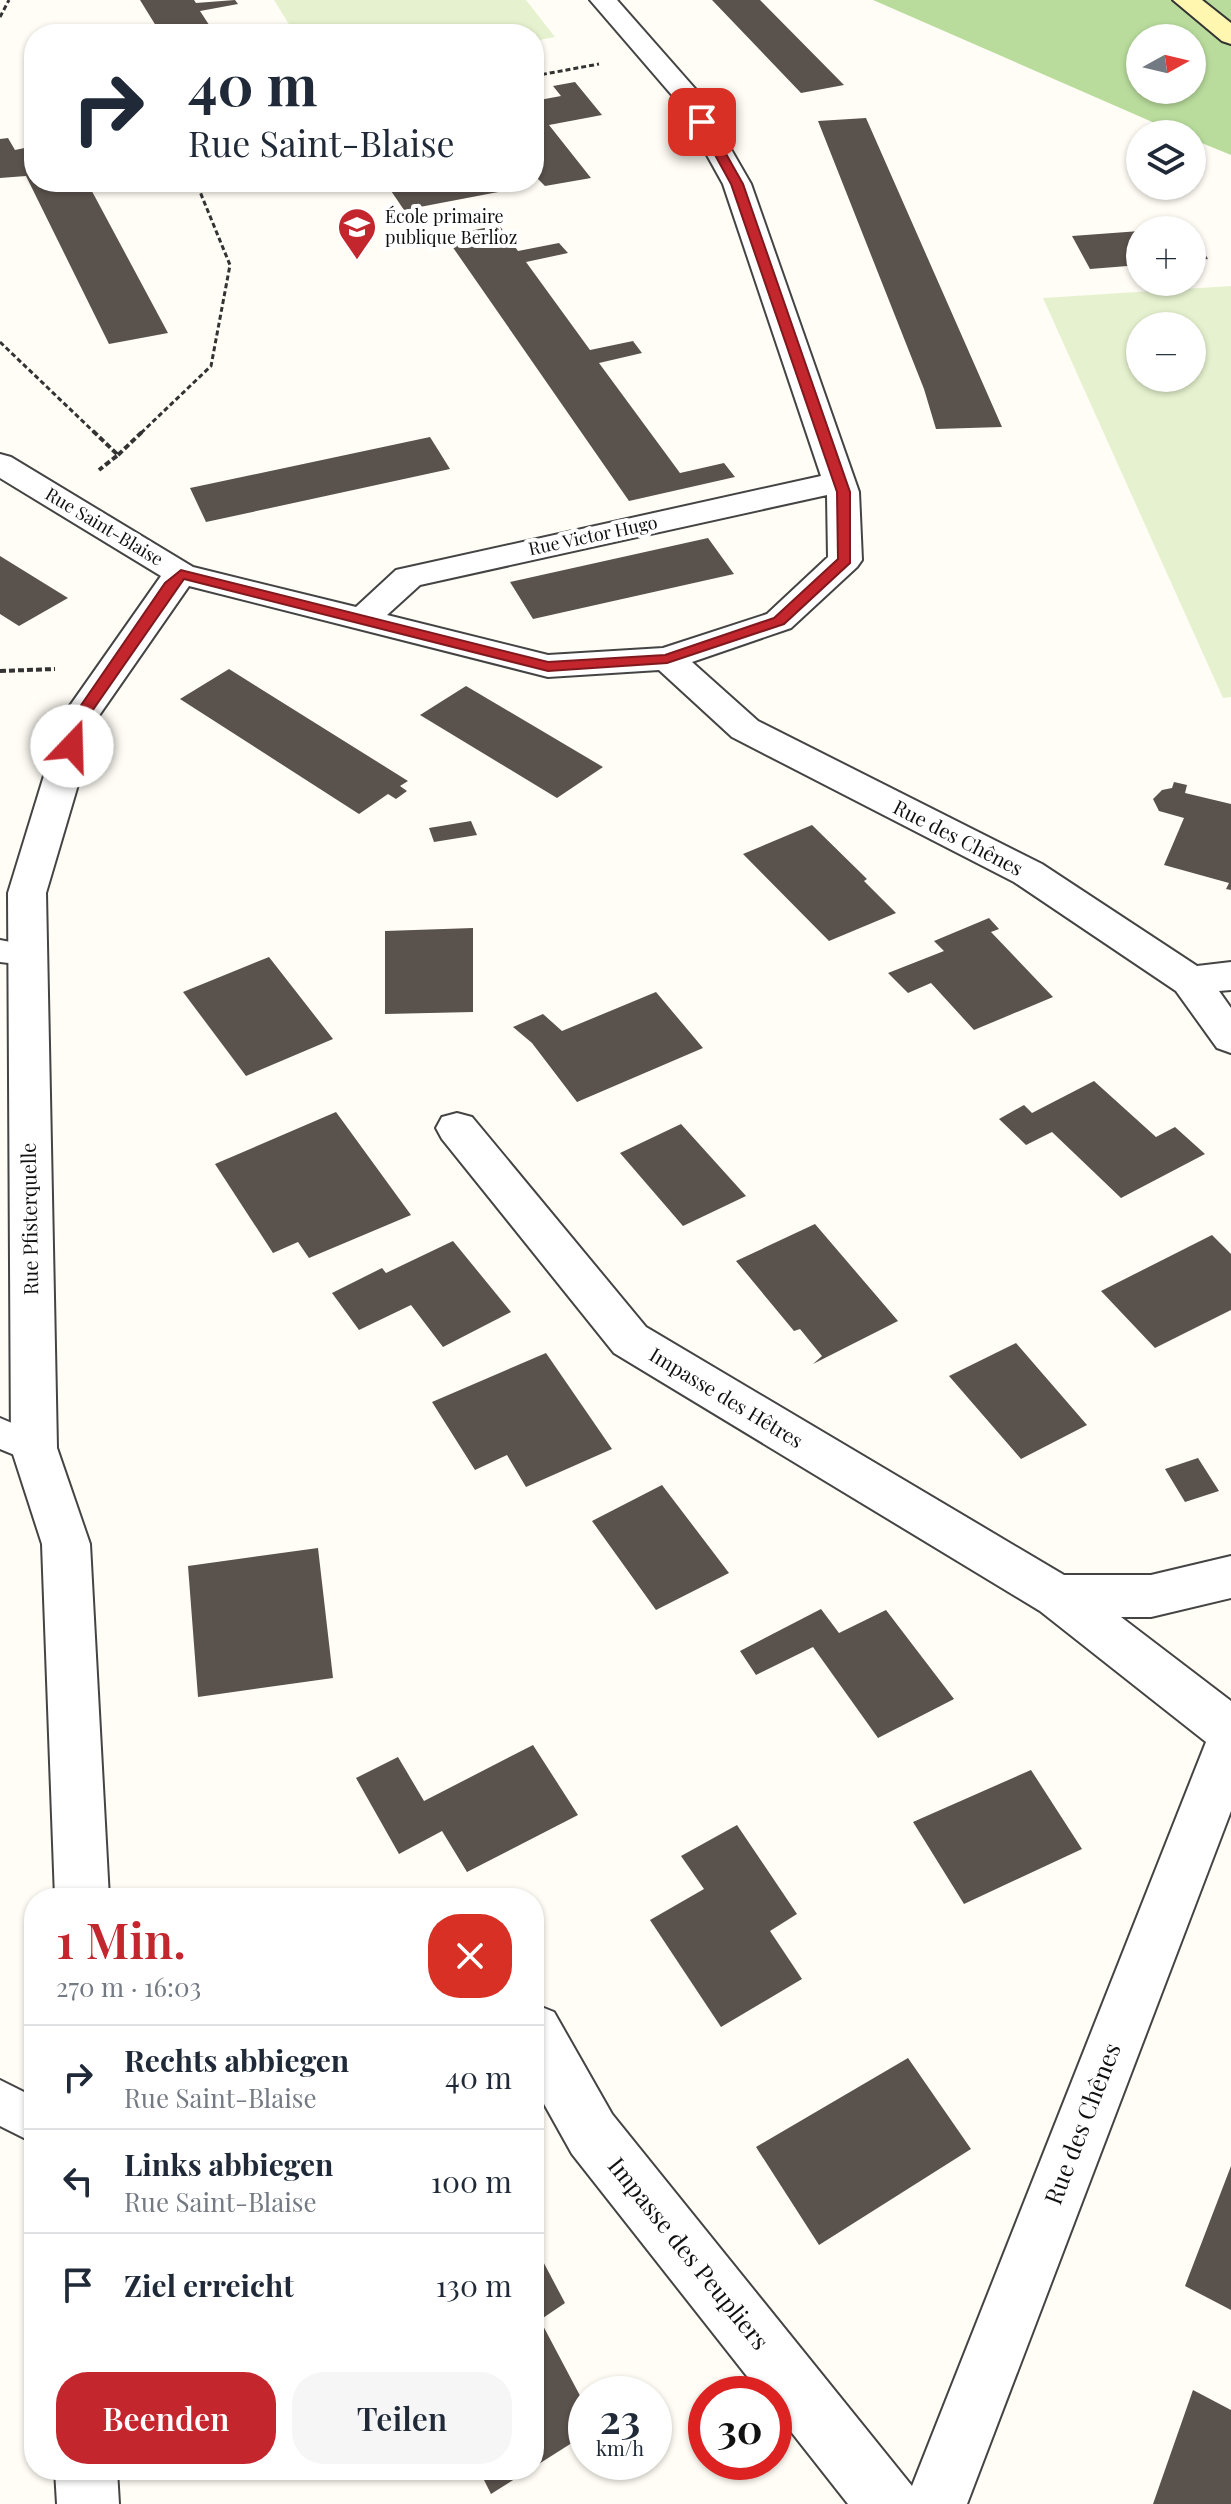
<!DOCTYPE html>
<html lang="de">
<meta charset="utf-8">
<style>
:root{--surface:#fff;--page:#f6f6f7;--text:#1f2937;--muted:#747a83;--line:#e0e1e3;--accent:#c4262e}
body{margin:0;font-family:"Playfair Display",serif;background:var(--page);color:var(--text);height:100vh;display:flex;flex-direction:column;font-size:30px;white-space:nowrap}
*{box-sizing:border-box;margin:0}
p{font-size:26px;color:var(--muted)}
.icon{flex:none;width:44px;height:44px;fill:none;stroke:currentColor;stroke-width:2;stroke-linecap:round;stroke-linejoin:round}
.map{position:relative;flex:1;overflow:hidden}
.panel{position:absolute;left:24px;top:1888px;width:520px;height:592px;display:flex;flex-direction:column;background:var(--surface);border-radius:32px;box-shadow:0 2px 6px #0004}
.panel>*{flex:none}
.hud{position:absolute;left:24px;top:24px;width:520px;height:168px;border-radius:32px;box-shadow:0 2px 6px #0004;background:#fff;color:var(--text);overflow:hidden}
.needle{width:52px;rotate:82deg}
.fabs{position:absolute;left:1126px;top:24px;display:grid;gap:16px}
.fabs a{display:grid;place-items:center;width:80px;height:80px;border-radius:50%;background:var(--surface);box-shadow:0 2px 6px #0004;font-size:40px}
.speed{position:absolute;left:568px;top:2376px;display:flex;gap:16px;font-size:40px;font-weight:700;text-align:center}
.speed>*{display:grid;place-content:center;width:104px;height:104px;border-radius:50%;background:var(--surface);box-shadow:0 2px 6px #0004;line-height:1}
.speed small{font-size:20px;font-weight:400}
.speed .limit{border:12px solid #d22;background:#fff;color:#111}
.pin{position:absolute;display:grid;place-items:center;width:68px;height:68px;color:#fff;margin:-34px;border-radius:16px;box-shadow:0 4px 12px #0006}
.me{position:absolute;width:88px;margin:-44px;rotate:21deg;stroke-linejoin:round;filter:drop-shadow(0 0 6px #0008)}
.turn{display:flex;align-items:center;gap:28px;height:168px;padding:0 32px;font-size:36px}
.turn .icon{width:104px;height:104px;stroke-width:2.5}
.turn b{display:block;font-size:56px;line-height:68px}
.round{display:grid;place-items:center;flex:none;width:84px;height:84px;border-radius:32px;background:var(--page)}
.overview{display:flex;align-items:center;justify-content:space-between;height:136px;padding:0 32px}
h1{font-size:48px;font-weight:600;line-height:60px;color:var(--accent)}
.primary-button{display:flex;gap:16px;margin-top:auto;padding:16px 32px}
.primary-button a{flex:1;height:92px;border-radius:32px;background:var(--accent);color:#fff;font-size:32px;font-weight:600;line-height:92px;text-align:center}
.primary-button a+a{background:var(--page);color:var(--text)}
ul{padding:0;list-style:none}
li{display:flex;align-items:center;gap:24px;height:104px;padding:0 32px;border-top:2px solid var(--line)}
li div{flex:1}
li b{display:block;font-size:30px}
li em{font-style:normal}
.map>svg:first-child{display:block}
.forest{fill:#b9dc9c;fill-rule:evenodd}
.pitch{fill:#e6f2cf;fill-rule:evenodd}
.building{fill:#5a524d}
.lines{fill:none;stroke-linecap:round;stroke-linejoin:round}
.lane-casing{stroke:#444;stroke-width:4}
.street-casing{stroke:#444;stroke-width:4}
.secondary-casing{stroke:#333;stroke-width:4}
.path-far1{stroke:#333;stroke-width:3;stroke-dasharray:5 3;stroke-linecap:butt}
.path{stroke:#333;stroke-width:4;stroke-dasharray:6 3;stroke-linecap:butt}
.lane{fill:#fff;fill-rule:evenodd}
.street{fill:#fff;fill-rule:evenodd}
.secondary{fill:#fff6b0;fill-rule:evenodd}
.route{fill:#c4262e;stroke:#7f191e;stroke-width:2}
.labels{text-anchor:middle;stroke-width:8;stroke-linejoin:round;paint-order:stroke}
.far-poi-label{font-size:18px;fill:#111;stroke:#fff;text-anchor:start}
.far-street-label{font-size:18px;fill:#111;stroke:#fff}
.street-label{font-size:20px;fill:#111;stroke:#fff}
.near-street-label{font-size:24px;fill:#111;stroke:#fff}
</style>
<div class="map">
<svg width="1231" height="2504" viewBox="0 0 1231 2504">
<rect width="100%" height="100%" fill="#fffdf5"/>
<path class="forest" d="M873 0H1231V155L1192 139V134H1181L1150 121ZM1140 38H1192V90H1140Z"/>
<path class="pitch" d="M274 0H526L555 37 534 41V34H295Z
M1231 286V697L1223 698 1043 298ZM1140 326H1192V378H1140Z"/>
<path class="building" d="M140 0H194L196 3 235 0 238 4 200 11 215 34H161Z
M712 0H760L844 85 801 93Z
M575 82 602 115 549 125 591 178 545 186 534 175V101L561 96 553 86Z
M866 118 1002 427 936 429 924 389 818 121Z
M8 138 15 150 34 146V182H87L168 333 109 344 26 176 0 178V139Z
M385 182H521L525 187 404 210Z
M499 225 518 251 559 243 568 253 526 262 590 350 633 341 642 353 599 363 680 473 724 463 735 477 629 501 445 236Z
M1140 231V265L1090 269 1072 236Z
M1192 231 1208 259 1192 261Z
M430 437 450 469 206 522 190 488Z
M708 538 734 574 533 619 510 582Z
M0 556 68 598 19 626 0 614Z
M229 669 408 781 400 786 407 791 396 799 388 794 359 814 180 699Z
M466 686 603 767 557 798 420 715Z
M1174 782 1187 785 1185 793 1231 804V890L1226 889 1229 883 1164 865 1184 818 1159 811 1153 799 1162 790 1172 788Z
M471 821 477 835 434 842 429 828Z
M812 825 867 879 864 881 896 913 829 941 743 854Z
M989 918 999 929 991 932 1053 997 974 1030 931 983 908 993 888 973 944 951 934 941Z
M473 928V1012L385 1014V931Z
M269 957 333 1039 246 1076 183 992Z
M656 992 703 1048 577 1102 532 1043 513 1027 543 1014 562 1031Z
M1094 1081 1156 1137 1175 1127 1205 1154 1121 1198 1052 1132 1026 1145 999 1119 1024 1105 1032 1113Z
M336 1112 411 1215 309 1258 298 1242 273 1253 215 1164Z
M681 1124 746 1196 683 1226 620 1153Z
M815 1224 898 1321 813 1364 822 1356 800 1329 794 1331 736 1261Z
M1212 1235 1231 1254V1310L1155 1348 1101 1291Z
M453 1241 511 1312 443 1347 411 1305 359 1330 332 1293 382 1268 386 1273Z
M1016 1343 1087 1425 1021 1459 949 1376Z
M546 1353 612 1449 526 1487 507 1455 475 1470 432 1402Z
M1198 1458 1219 1491 1185 1502 1165 1469Z
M662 1485 729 1573 656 1610 592 1521Z
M318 1548 333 1678 198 1697 188 1566Z
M821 1609 839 1633 886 1610 954 1699 878 1738 813 1647 756 1675 740 1651Z
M533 1745 578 1815 467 1872 442 1831 399 1854 356 1778 398 1757 424 1801Z
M1031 1770 1082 1849 964 1904 913 1822Z
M737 1825 797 1914 770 1931 802 1979 721 2027 650 1920 704 1889 681 1856Z
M908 2058 971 2149 819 2245 756 2147Z
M1231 2166V2310L1185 2286Z
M537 2250 565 2303 540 2320 586 2407V2434L534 2467V2252Z
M1193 2390 1231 2410V2504H1153Z
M479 2470H529L491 2494Z"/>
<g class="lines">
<g class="lane-casing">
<path id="lane" d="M0 940 37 947 41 954 37 961 26 965 0 962Z
M0 1418 47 1438 52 1448 47 1458 34 1463 0 1449Z
M0 2080 34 2097V2143L0 2126Z"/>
</g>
<g class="street-casing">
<path id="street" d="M590 0H617L698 92 751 184 859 492 862 560 857 567 791 628 692 662 758 721 1042 864 1197 966 1231 962V990L1219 991 1231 1008V1053L1217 1048 1176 991 1014 882 732 737 659 670 548 677 189 586 98 717 46 893 57 1448 90 1544 109 1898H55L42 1544 11 1448 8 893 62 717 161 576 0 478V454L11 457 193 567 356 607 396 570 821 476 723 184 677 101ZM827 495 828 557 767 614 663 648 548 655 387 615 420 585Z
M457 1113 472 1117 646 1327 1064 1575H1151L1231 1556V1598L1151 1617H1121L1231 1701V1811L967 2504H848L774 2410V2394H761L572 2154 534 2086V2004L554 2012 612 2114 912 2486 1206 1742 1040 1611 614 1353 442 1139 436 1128 442 1117Z
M55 2470H117L119 2504H57Z"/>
</g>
<g class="secondary-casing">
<path id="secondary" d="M1173 0H1202L1231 23V44L1222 41Z"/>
</g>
<path class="path-far1" d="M0 17 9 0
M534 76 599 64
M0 342 95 433
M141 433 211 366 230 265 196 182"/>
<path class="path" d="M93 431 118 455 99 470
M118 455 143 431
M0 671 55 669"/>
<use href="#lane" class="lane"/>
<use href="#street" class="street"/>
<use href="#secondary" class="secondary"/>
</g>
<path class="route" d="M702 118 708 122 743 184 850 492V563L784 624 667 663 548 671 184 579 88 717 77 750H66L64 746 73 717 165 583 181 570 548 662 665 655 774 618 838 559 837 492 731 184 697 122Z"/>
<defs>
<g id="school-pin" transform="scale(2)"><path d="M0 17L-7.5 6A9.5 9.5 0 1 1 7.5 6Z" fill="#c4262e" stroke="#fff"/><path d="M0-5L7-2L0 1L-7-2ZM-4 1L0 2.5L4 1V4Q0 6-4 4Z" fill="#fff"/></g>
</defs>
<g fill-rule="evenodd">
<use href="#school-pin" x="357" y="227"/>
</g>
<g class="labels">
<g class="far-poi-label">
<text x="385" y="223">École primaire<tspan x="385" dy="21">publique Berlioz</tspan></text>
</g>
<g class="far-street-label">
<text transform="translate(104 527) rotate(31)" y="6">Rue Saint-Blaise</text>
<text transform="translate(593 536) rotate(-12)" y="6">Rue Victor Hugo</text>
</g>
<g class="street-label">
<text transform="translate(958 838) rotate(27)" y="7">Rue des Chênes</text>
<text transform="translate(30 1219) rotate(-91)" y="7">Rue Pfisterquelle</text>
<text transform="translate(726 1398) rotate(31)" y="7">Impasse des Hêtres</text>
</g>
<g class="near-street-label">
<text transform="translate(1083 2124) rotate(-69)" y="8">Rue des Chênes</text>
<text transform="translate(688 2254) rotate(51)" y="8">Impasse des Peupliers</text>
</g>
</g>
</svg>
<div class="fabs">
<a><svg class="needle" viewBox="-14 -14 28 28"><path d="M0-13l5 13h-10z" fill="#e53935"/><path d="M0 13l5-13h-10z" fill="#747a83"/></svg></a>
<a><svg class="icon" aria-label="layers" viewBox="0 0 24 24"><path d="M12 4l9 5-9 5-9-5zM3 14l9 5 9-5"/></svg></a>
<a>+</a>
<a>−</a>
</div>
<div class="speed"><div>23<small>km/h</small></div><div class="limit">30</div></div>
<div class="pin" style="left:702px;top:122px;background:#d93025"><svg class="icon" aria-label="arrive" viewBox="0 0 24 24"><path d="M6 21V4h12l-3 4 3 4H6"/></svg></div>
<svg class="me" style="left:72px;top:746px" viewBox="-20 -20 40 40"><circle r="19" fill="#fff"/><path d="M0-13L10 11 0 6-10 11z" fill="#c4262e"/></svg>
<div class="hud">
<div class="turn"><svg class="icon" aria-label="right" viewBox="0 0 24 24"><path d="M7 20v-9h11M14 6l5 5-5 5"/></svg><div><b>40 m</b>Rue Saint-Blaise</div></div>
</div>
<section class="panel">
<div class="overview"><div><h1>1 Min.</h1><p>270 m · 16:03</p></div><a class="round" style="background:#d93025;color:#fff"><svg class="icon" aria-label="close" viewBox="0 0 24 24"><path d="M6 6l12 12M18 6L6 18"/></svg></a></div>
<ul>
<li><svg class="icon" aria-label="right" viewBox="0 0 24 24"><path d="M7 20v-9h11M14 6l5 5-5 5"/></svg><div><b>Rechts abbiegen</b><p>Rue Saint-Blaise</p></div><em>40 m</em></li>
<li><svg class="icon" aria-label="left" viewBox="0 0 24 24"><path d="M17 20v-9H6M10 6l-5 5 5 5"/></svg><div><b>Links abbiegen</b><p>Rue Saint-Blaise</p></div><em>100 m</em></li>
<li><svg class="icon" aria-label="arrive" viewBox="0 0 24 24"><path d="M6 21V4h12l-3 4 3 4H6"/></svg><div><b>Ziel erreicht</b></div><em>130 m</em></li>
</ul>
<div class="primary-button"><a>Beenden</a><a>Teilen</a></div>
</section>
</div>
